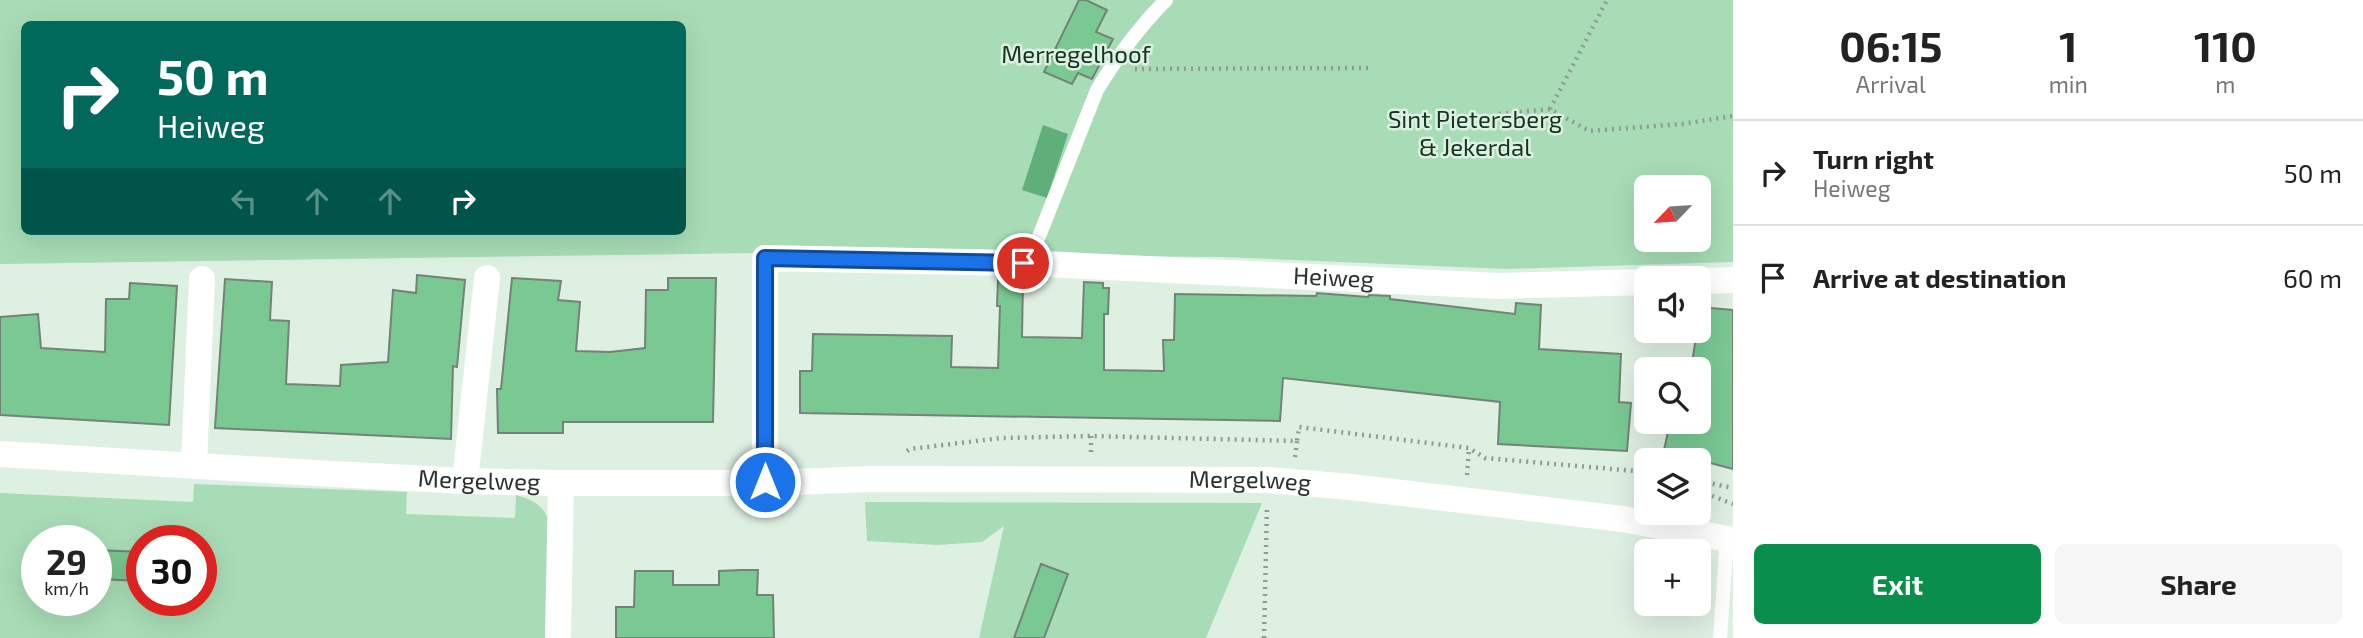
<!DOCTYPE html>
<style>
:root{--surface:#fff;--page:#f6f6f6;--text:#222;--muted:#767676;--line:#e0e0e0;--accent:#0a8e4c}
body{margin:0;font-family:"Exo 2",sans-serif;background:var(--page);color:var(--text);height:100vh;display:flex;flex-direction:column;font-size:26px;white-space:nowrap}
*{box-sizing:border-box;margin:0}
p{font-size:23px;color:var(--muted)}
.icon{flex:none;width:38px;height:38px;fill:none;stroke:currentColor;stroke-width:2;stroke-linecap:round;stroke-linejoin:round}
.map{position:relative;flex:1;overflow:hidden}
.details{display:flex;flex-direction:column;background:var(--surface);width:630px}
.details>*{flex:none}
.guide{position:absolute;left:21px;top:21px;width:665px;height:214px;border-radius:10px;box-shadow:0 7px 28px #0002;background:#00695c;color:#fff;overflow:hidden}
.needle{width:46px;rotate:245deg}
.tools{position:absolute;left:1634px;top:175px;display:grid;gap:14px}
.tools a{display:grid;place-items:center;width:77px;height:77px;border-radius:10px;background:var(--surface);box-shadow:0 7px 28px #0002;font-size:35px}
.speed{position:absolute;left:21px;top:525px;display:flex;gap:14px;font-size:35px;font-weight:700;text-align:center}
.speed>*{display:grid;place-content:center;width:91px;height:91px;border-radius:50%;background:var(--surface);box-shadow:0 7px 28px #0002;line-height:1}
.speed small{font-size:18px;font-weight:400}
.speed .limit{border:10px solid #d22;background:#fff;color:#111}
.pin{position:absolute;display:grid;place-items:center;width:60px;height:60px;color:#fff;margin:-30px;border:4px solid #fff;border-radius:50%;box-shadow:0 2px 7px #0007}
.me{position:absolute;width:77px;margin:-38px;rotate:0deg;stroke-linejoin:round;filter:drop-shadow(0 0 5px #0008)}
.turn{display:flex;align-items:center;gap:24px;height:147px;padding:0 21px;font-size:32px}
.turn .icon{width:91px;height:91px;stroke-width:2.5}
.turn b{display:block;font-size:49px;line-height:60px}
.lanes{display:flex;align-items:center;height:66px;padding:0 21px;background:#0003;justify-content:center;gap:35px;direction:ltr}
.lanes .off{opacity:.35}
.eta{display:flex;justify-content:space-evenly;align-items:center;height:119px;text-align:center}
.eta b{font-size:42px;font-weight:700;line-height:49px}
.primary-button{display:flex;gap:14px;margin-top:auto;padding:14px 21px}
.primary-button a{flex:1;height:80px;border-radius:10px;background:var(--accent);color:#fff;font-size:28px;font-weight:700;line-height:80px;text-align:center}
.primary-button a+a{background:var(--page);color:var(--text)}
ul{padding:0;list-style:none}
li{display:flex;align-items:center;gap:21px;height:105px;padding:0 21px;border-top:2px solid var(--line)}
li div{flex:1}
li b{display:block;font-size:26px}
li em{font-style:normal}
main{display:flex;flex:1;min-height:0}
.map>svg:first-child{display:block}
.green{fill:#a8dcb6;fill-rule:evenodd}
.water{fill:#60ae79}
.building{fill:#7ac892;stroke:#748377;stroke-width:2}
.lines{fill:none;stroke-linecap:round;stroke-linejoin:round}
.path{stroke:#8f9c92;stroke-width:4.5;stroke-dasharray:2 5;stroke-linecap:butt}
.service{stroke:#fff;stroke-width:14}
.minor{stroke:#fff;stroke-width:26}
.route-casing{stroke:#114b97;stroke-width:18}
.route{stroke:#1a73e8;stroke-width:12}
.labels{text-anchor:middle;stroke-width:5;stroke-linejoin:round;paint-order:stroke}
.park-label{font-size:24px;fill:#13351f;stroke:#def0e2}
.street-label{font-size:24px;fill:#2b312c;stroke:#def0e2}
</style>
<main>
<div class="map">
<svg width="1733" height="638" viewBox="0 0 1733 638">
<rect width="100%" height="100%" fill="#def0e2"/>
<path class="green" d="M0 0H1733V262L1505 269 1223 257 757 253 0 264ZM24 24H682V231H24ZM1647 187H1699V240H1647Z
M194 484 407 492 406 514 515 518 516 495C530 499 540 503 547 516 555 530 550 616 550 638H0V493L193 502ZM37 541H96V600H37ZM142 541H201V600H142Z
M865 502 1262 503 1206 638H979L1004 526 982 542 938 545 867 541Z"/>
<path class="water" d="M1043 125 1068 134 1047 198 1022 190Z"/>
<path class="building" d="M1079 0H1086L1107 10 1096 32 1113 39 1092 79 1078 73 1072 84 1044 72Z
M417 275 465 280 457 367 453 366 451 439 215 428 225 279 272 282 270 320 289 321 286 384 340 386 341 365 388 362 393 290 416 293Z
M512 278 561 281 558 300 580 302 576 351 610 352 645 348 646 290H668V278H716L713 422H563V433H498L497 389H501Z
M998 280H1023L1022 337 1082 338 1084 282 1103 283V288H1109L1108 314H1104V370L1164 371 1163 340H1174L1175 294 1316 296 1317 293 1368 297 1369 295 1390 296V299L1515 314 1516 303 1541 305 1539 349 1621 354 1619 402 1631 403 1627 451 1498 444 1500 402 1283 378 1280 421 800 413V371H812L813 334 952 336 951 367 998 368 1000 306H997Z
M130 283 177 286 169 425 0 415V317L38 314 41 348 105 352 106 299H129Z
M1699 307 1733 310V469L1699 460 1663 455 1670 422H1699V384L1702 369H1691L1697 331H1699Z
M96 550 142 552V581L96 579Z
M1041 564 1068 574 1044 638H1014Z
M741 570H758L757 595H773L774 638H616V607H634L635 571H673V585H719V571Z"/>
<g class="lines">
<path class="path" d="M1135 69 1370 68
M1550 109 1607 0
M1499 114 1550 109 1589 131 1682 124 1733 116
M1091 436V453
M907 451 910 449 1001 438 1091 436 1297 441 1299 427 1469 448 1485 458 1647 472
M1295 457 1297 441
M1467 475 1469 449
M1699 481 1733 488
M1699 491 1733 504
M1264 638 1267 505"/>
<path class="service" d="M1036 244 1097 90C1117 57 1139 27 1166 0
M1720 638 1727 538"/>
<g class="minor">
<path d="M1699 281 1733 280"/>
<path id="s1" d="M0 454 315 473 465 481 561 483H765L871 479 1268 480 1351 487 1623 519 1733 540"/>
<path d="M194 464 202 279"/>
<path d="M465 481 487 278"/>
<path id="s2" d="M765 483V258L1023 263 1500 286 1647 282"/>
<path d="M558 638 561 483"/>
</g>
</g>
<g class="lines">
<g class="route-casing">
<path id="route" d="M765 482V258L1023 263"/>
</g>
<use href="#route" class="route"/>
</g>
<g class="labels">
<g class="park-label">
<text x="1076" y="63">Merregelhoof</text>
<text x="1475" y="128">Sint Pietersberg<tspan x="1475" dy="28">&amp; Jekerdal</tspan></text>
</g>
<g class="street-label">
<text dy="8" stroke="none"><textPath href="#s2" startOffset="794">Heiweg</textPath></text>
<text dy="8" stroke="none"><textPath href="#s1" startOffset="480">Mergelweg</textPath></text>
<text dy="8" stroke="none"><textPath href="#s1" startOffset="1251">Mergelweg</textPath></text>
</g>
</g>
</svg>
<div class="tools">
<a><svg class="needle" viewBox="-14 -14 28 28"><path d="M0-13l5 13h-10z" fill="#e53935"/><path d="M0 13l5-13h-10z" fill="#767676"/></svg></a>
<a><svg class="icon" aria-label="sound" viewBox="0 0 24 24"><path d="M4 9h4l5-4v14l-5-4H4zM17 9q2 3 0 6"/></svg></a>
<a><svg class="icon" aria-label="search" viewBox="0 0 24 24"><circle cx="10" cy="10" r="6"/><path d="M15 15l6 6"/></svg></a>
<a><svg class="icon" aria-label="layers" viewBox="0 0 24 24"><path d="M12 4l9 5-9 5-9-5zM3 14l9 5 9-5"/></svg></a>
<a>+</a>
</div>
<div class="speed"><div>29<small>km/h</small></div><div class="limit">30</div></div>
<div class="pin" style="left:1023px;top:263px;background:#d93025"><svg class="icon" aria-label="arrive" viewBox="0 0 24 24"><path d="M6 21V4h12l-3 4 3 4H6"/></svg></div>
<svg class="me" style="left:765px;top:482px" viewBox="-20 -20 40 40"><circle r="17" fill="#1a73e8" stroke="#fff" stroke-width="3"/><path d="M0-11L8 9 0 5-8 9z" fill="#fff"/></svg>
<div class="guide">
<div class="turn"><svg class="icon" aria-label="right" viewBox="0 0 24 24"><path d="M7 20v-9h11M14 6l5 5-5 5"/></svg><div><b>50 m</b>Heiweg</div></div>
<div class="lanes"><svg class="icon off" aria-label="left" viewBox="0 0 24 24"><path d="M17 20v-9H6M10 6l-5 5 5 5"/></svg><svg class="icon off" aria-label="ahead" viewBox="0 0 24 24"><path d="M12 20V5M6 11l6-6 6 6"/></svg><svg class="icon off" aria-label="ahead" viewBox="0 0 24 24"><path d="M12 20V5M6 11l6-6 6 6"/></svg><svg class="icon" aria-label="right" viewBox="0 0 24 24"><path d="M7 20v-9h11M14 6l5 5-5 5"/></svg></div>
</div>
</div>
<section class="details">
<div class="eta">
<div><b>06:15</b><p>Arrival</p></div>
<div><b>1</b><p>min</p></div>
<div><b>110</b><p>m</p></div>
</div>
<ul>
<li><svg class="icon" aria-label="right" viewBox="0 0 24 24"><path d="M7 20v-9h11M14 6l5 5-5 5"/></svg><div><b>Turn right</b><p>Heiweg</p></div><em>50 m</em></li>
<li><svg class="icon" aria-label="arrive" viewBox="0 0 24 24"><path d="M6 21V4h12l-3 4 3 4H6"/></svg><div><b>Arrive at destination</b></div><em>60 m</em></li>
</ul>
<div class="primary-button"><a>Exit</a><a>Share</a></div>
</section>
</main>
